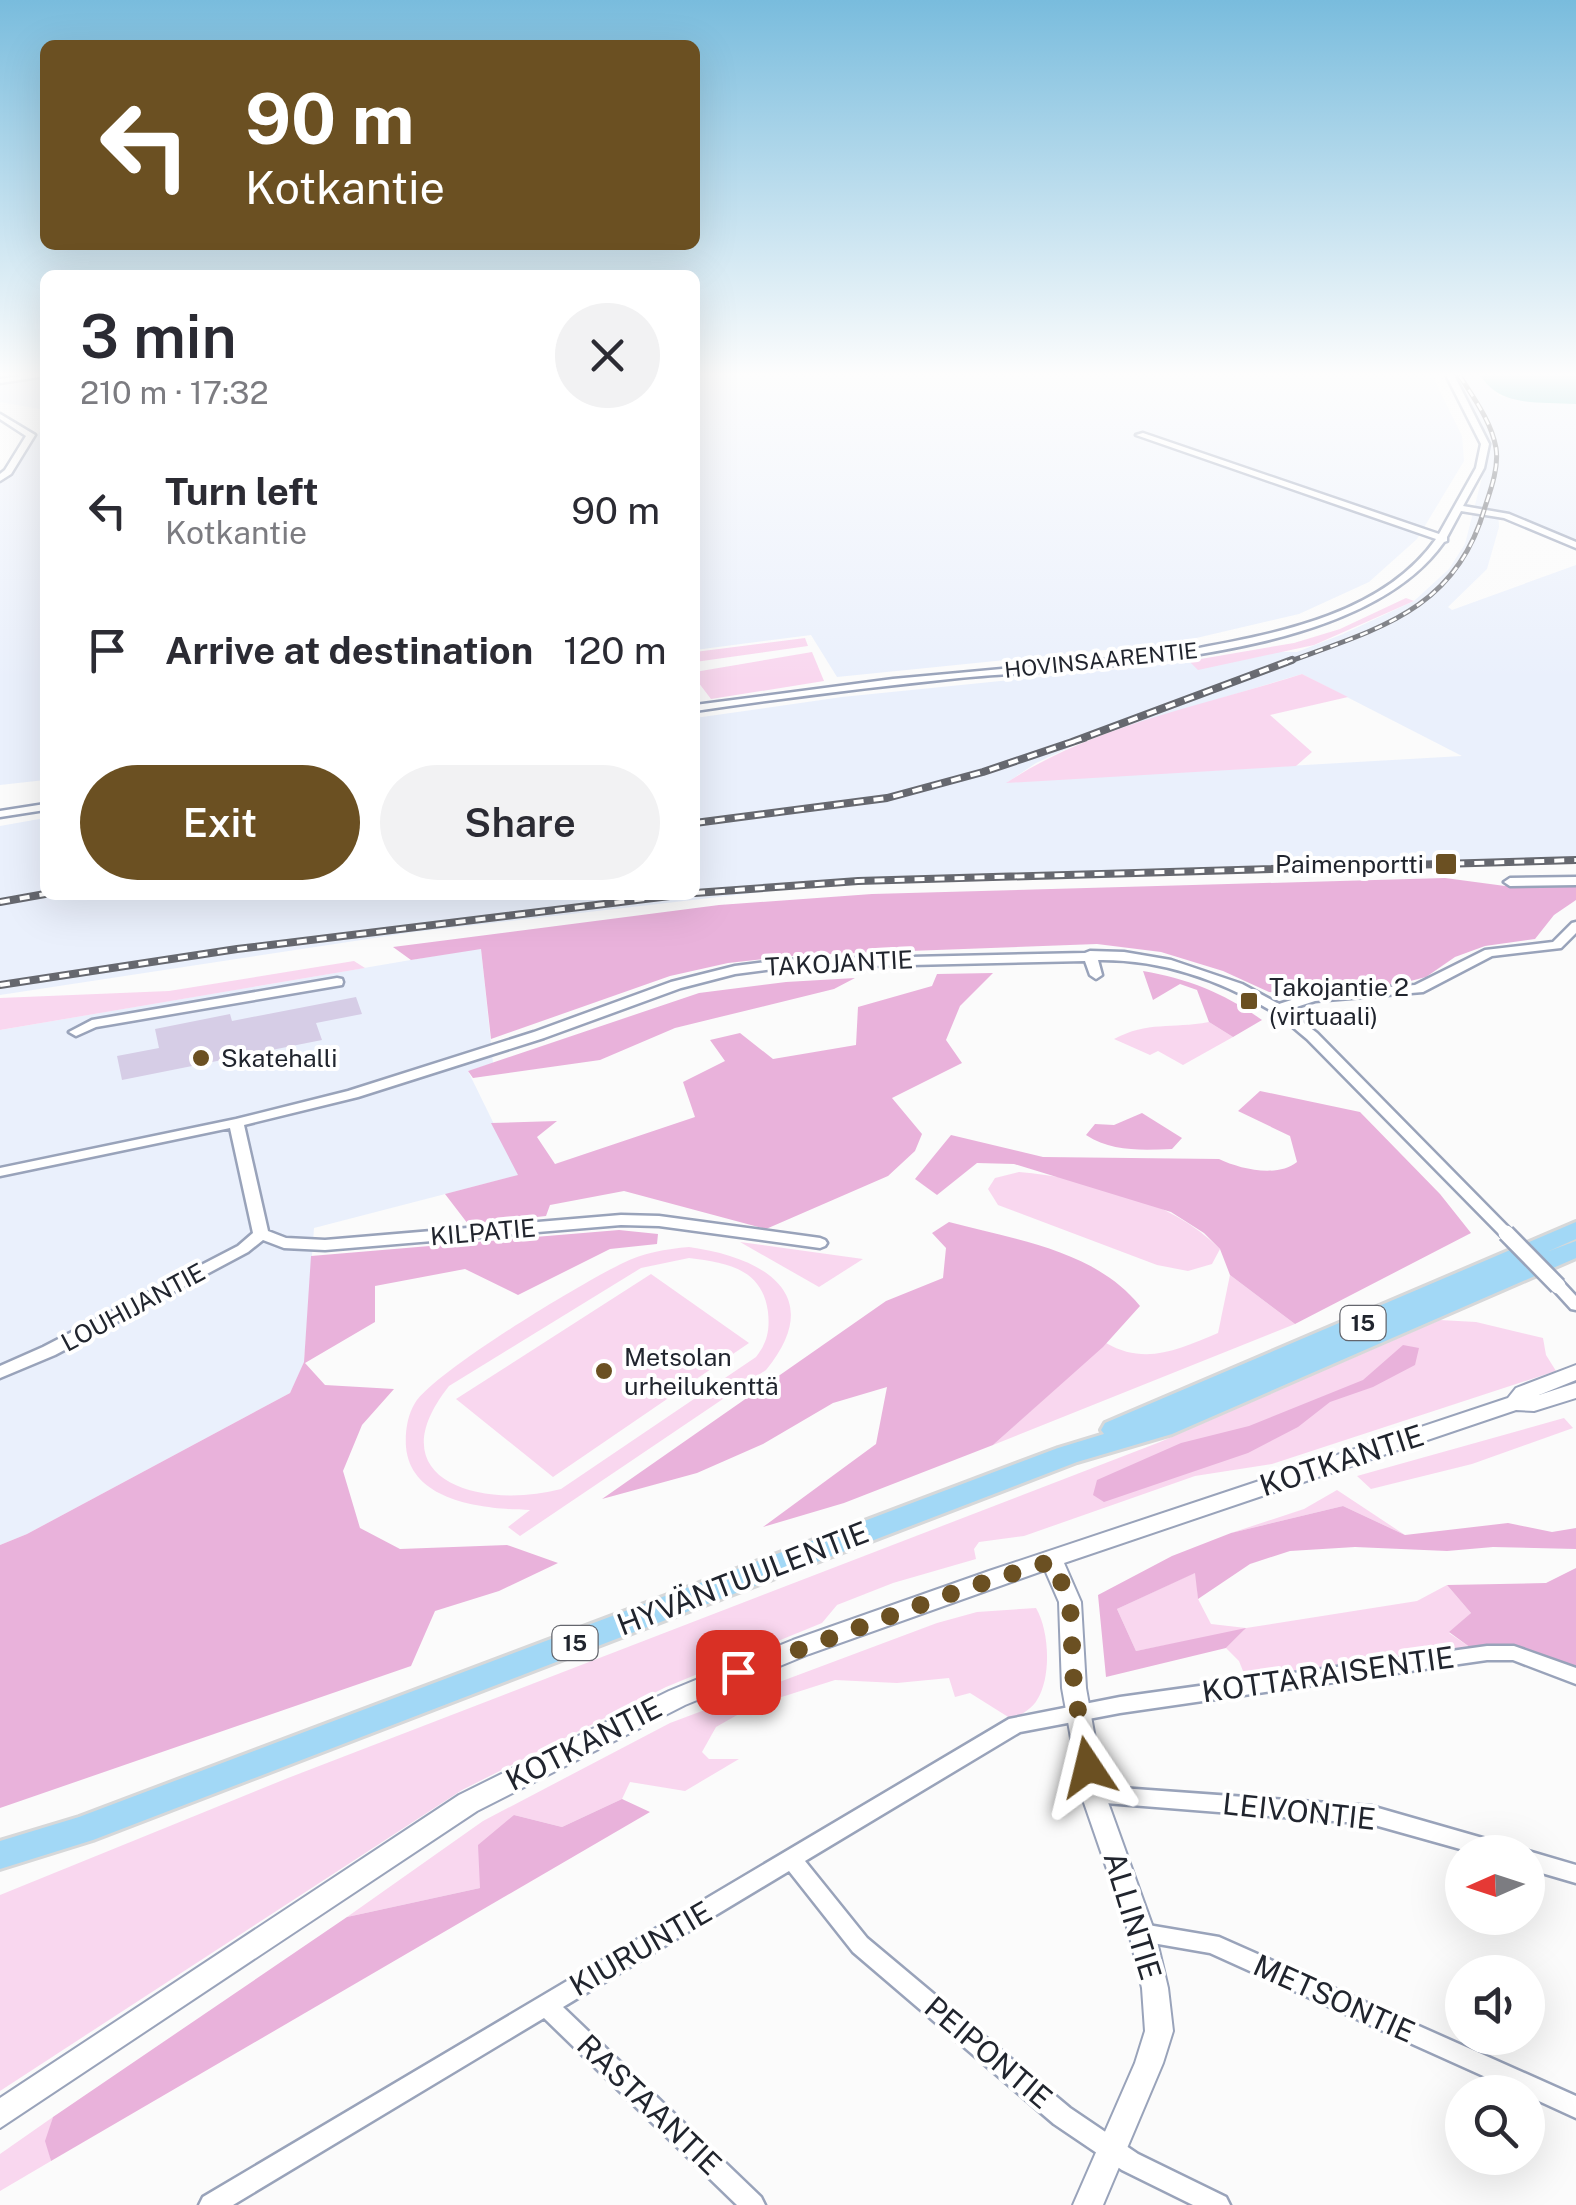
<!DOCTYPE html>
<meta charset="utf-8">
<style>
:root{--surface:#fff;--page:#f2f2f3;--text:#2b2b33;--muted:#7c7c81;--accent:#6b5022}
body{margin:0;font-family:"Public Sans",sans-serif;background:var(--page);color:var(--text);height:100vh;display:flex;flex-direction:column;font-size:38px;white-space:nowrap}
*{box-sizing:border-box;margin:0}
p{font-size:32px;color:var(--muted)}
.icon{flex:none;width:55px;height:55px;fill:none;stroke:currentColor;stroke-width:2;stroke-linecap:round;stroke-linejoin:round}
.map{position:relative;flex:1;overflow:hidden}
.details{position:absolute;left:40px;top:270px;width:660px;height:630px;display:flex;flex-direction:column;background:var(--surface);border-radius:15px;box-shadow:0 10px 40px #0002}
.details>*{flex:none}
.top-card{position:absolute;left:40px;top:40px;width:660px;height:210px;border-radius:15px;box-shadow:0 10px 40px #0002;background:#6b5022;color:#fff;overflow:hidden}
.needle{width:65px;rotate:267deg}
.tools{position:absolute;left:1445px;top:1835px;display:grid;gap:20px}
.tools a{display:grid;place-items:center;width:100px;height:100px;border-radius:50%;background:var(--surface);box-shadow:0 10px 40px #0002;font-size:50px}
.pin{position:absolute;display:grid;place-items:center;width:85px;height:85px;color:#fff;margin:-42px;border-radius:20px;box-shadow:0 5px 15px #0006}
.me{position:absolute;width:110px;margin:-55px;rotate:350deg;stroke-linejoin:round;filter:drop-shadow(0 0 8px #0008)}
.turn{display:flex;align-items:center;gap:35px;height:210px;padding:0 40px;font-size:45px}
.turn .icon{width:130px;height:130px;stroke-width:2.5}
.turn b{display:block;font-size:70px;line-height:85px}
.round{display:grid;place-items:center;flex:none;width:105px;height:105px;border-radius:52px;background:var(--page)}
.headline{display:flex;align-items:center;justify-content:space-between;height:170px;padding:0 40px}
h1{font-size:60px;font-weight:600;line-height:75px}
.primary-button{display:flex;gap:20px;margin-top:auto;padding:20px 40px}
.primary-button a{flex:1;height:115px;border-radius:60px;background:var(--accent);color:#fff;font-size:40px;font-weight:600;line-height:115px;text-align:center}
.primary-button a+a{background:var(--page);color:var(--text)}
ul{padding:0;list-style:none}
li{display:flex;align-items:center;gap:30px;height:140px;padding:0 40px}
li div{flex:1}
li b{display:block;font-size:38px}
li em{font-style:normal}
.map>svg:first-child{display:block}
.built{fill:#eaf0fc;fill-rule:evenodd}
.green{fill:#f9d7ef;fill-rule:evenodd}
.forest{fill:#e9b2db}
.water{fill:#74c9cd}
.building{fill:#d6cde6}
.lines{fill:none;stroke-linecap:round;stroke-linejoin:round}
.minor-casing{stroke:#99a3ba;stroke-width:5}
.tertiary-casing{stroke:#99a3ba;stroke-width:4}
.trunk-casing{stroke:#d7d8d9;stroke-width:6}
.minor{fill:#fff;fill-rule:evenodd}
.tertiary{fill:#fff;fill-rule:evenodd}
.trunk{fill:#a2d8f6;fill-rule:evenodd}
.rail-far1-casing{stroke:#66686f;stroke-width:5}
.rail-casing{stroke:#66686f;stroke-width:8}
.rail-far1{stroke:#fff;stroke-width:2.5;stroke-dasharray:8;stroke-linecap:butt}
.rail{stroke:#fff;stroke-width:4;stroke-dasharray:10;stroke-linecap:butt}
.minor-bridge-casing{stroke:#99a3ba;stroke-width:20;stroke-linecap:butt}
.minor-bridge{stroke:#fff;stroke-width:15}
.route{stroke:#6b5022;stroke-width:18;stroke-dasharray:0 32.4}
.poi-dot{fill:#6b5022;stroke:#fff;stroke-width:4}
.labels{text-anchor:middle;stroke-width:8;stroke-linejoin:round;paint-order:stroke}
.far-street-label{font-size:22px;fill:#21252e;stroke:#fff}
.shield{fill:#fff;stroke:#64666d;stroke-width:2.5}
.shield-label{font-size:22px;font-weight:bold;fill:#21252e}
.poi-label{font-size:25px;fill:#21252e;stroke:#fff;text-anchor:start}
.street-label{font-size:25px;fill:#21252e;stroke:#fff}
.near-street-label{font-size:30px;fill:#21252e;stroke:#fff}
</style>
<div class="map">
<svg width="1576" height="2205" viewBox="0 0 1576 2205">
<rect width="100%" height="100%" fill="#fbfbfb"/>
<path class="built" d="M0 373H45V410L0 402Z
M695 373H1431L1462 436 1464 461 1417 539 1369 582 1299 614 1175 643 837 677 811 635 695 650Z
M1453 373H1479L1499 396 1576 404V541L1498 510 1499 527 1487 569 1448 607 1452 610 1576 565V862L862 883 779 890 414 932 0 995V826L45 818V895H695V718L842 697 1179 663 1252 651 1297 652 1343 634 1414 601 1449 569 1465 544 1490 446ZM1302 674 1462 756 1008 782 1036 763 1092 737Z
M45 424V780L0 785V483L6 480Z
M481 948 493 1063 468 1071 519 1175 314 1228 304 1363 290 1393 27 1534 0 1545V1030Z"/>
<path class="green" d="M1406 598 1414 601 1314 645 1198 670 1189 661 1294 643 1340 629Z
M805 638 808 646 695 662V652Z
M812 652 824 681 711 699 695 678V672Z
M1302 674 1348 697 1270 715 1312 752 1296 766 1006 783C1094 725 1203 706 1302 674Z
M354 961 365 968 0 1030V998L169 991Z
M1209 1022 1233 1037 1183 1065 1158 1051 1150 1055 1114 1039C1148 1021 1171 1029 1209 1022Z
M1019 1172C1087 1178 1170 1199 1220 1249L1212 1264 1188 1271 1157 1265 998 1205 988 1189 995 1178Z
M740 1242 863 1259 819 1287Z
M689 1247C761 1257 829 1293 766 1370L520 1536 508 1527 530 1510C486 1509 411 1503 406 1447 405 1433 407 1416 415 1403 435 1371 583 1282 623 1263 643 1253 666 1249 689 1247ZM689 1258C727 1263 762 1268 768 1312 770 1331 767 1343 756 1357L561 1489C483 1510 374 1481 449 1386L641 1268Z
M651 1274 749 1343 553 1477 456 1399Z
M1230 1275 1295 1324 993 1445 1106 1343C1146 1366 1179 1349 1218 1333Z
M1440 1320 1476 1322 1543 1338 1546 1355 1556 1371 1272 1464 1195 1476 1024 1536 979 1542 974 1549 976 1559 893 1583 837 1605 822 1623 666 1687 462 1790 0 2091V1895L288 1778 1160 1442Z
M1564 1418 1573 1428 1472 1464 1371 1489 1357 1476Z
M1337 1490 1405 1535 1343 1506 1231 1533 1304 1509Z
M1196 1572 1198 1599 1211 1624 1246 1628 1417 1601 1447 1585 1471 1613 1449 1633 1471 1648 1247 1681 1239 1661 1226 1648 1244 1630 1136 1651 1117 1609Z
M1036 1608C1049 1630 1052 1676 1037 1700 1033 1708 1020 1715 1013 1720L970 1693 955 1697 949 1678 897 1683 835 1680 753 1706 716 1727 702 1752 709 1759H739L685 1791 630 1782 622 1799 562 1827 514 1815 480 1888 347 1917 483 1821 670 1723 937 1623 977 1612Z
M53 2117 46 2141 51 2161 0 2191V2154Z"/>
<path class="forest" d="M1445 878 1505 886 1576 885V900L1554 915 1535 939 1485 946 1455 957 1426 977 1387 987 1309 989 1292 994 1269 992 1223 971 1161 952 1097 944 801 955 728 963 670 976 491 1039 481 949 411 960 393 947 719 905 872 894Z
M1143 971C1189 979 1224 993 1262 1020L1233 1037 1209 1022 1197 990 1180 984 1153 1000Z
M993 973 960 1006 946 1040 962 1063 892 1098 922 1134 915 1151 888 1176 766 1229 624 1191 550 1205 546 1216 468 1224 445 1194 518 1175 491 1123 557 1121 537 1137 555 1164 695 1117 683 1082 725 1061 710 1040 740 1033 773 1059 856 1045 858 1007 932 986 937 974Z
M855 978 834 989 675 1028 600 1060 473 1078 468 1071 699 993 786 982Z
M1260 1091 1360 1112 1440 1194 1471 1233 1295 1324 1230 1275 1220 1249 1204 1233 1171 1212 1014 1164 977 1163 937 1195 915 1179 951 1135 1043 1157 1219 1159C1240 1169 1277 1178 1297 1162L1290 1136 1238 1111Z
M1142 1113 1182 1138 1172 1149C1142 1150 1112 1152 1086 1135L1095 1124 1114 1125Z
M949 1222C1015 1240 1095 1250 1140 1306L1103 1347 993 1445 844 1503 763 1527 876 1444 887 1387 833 1403 763 1444 697 1473 602 1499 886 1301 943 1278 946 1248 932 1233Z
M619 1230 658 1234 657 1244 610 1249 518 1295 465 1269 375 1286V1322L305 1363 325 1385 394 1389 362 1425 343 1471 360 1528 400 1549 507 1545 558 1563 499 1591 435 1611 411 1666 0 1808V1545L27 1534 290 1393 304 1362 311 1256Z
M1403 1345 1419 1348 1415 1365 1373 1387 1330 1402 1298 1427 1248 1453 1104 1502 1093 1495 1097 1480 1181 1443 1249 1426 1363 1380Z
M1343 1506 1405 1535 1508 1523 1552 1532 1576 1528V1549L1493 1547 1447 1551 1355 1547 1290 1551 1250 1564 1198 1599 1195 1573 1117 1609 1136 1651 1246 1628 1226 1648 1106 1677 1098 1595 1172 1556 1231 1533Z
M1576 1568V1669L1513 1646 1471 1648 1449 1632 1471 1613 1447 1585 1546 1583Z
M622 1799 650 1812 51 2161 45 2141 53 2117 347 1917 480 1888 478 1845 514 1815 562 1827Z"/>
<path class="water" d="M1479 373H1576V404C1536 401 1499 408 1479 373Z"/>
<path class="building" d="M356 997 362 1014 316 1023 322 1040 122 1080 117 1056 159 1048 155 1029 230 1014 232 1021Z"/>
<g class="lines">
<g class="minor-casing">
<path id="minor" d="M39 373H45V376L0 383V379Z
M1445 373H1453L1489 444 1484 468 1463 506 1509 514 1576 542V548L1504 518 1461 511 1447 537V541L1444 542C1359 663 1095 665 959 678 871 687 783 698 695 711V705L893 679 1132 657 1194 649C1279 633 1383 614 1436 539L1136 435 1143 433 1439 534 1476 468 1481 444Z
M0 414 35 435 11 474 0 481V474L5 470 26 436 0 419Z
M45 804V810L0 817V811Z
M1576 877V885L1510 886 1504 882 1510 878Z
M1576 922V933L1561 948 1492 956 1423 992 1315 1001 1287 1010 1317 1033 1511 1230 1513 1233 1511 1236H1501L1307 1039C1295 1029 1283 1018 1270 1010 1219 979 1158 959 1098 960L1102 975 1096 979 1090 975 1085 961 781 968 735 974 681 988 544 1038 358 1097 244 1125 268 1231 286 1238 325 1240 621 1215 659 1216 820 1238 825 1240 827 1243 825 1246 820 1248 659 1226 621 1225 325 1250 284 1248 263 1240 248 1252 55 1355 0 1378V1366L43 1347 238 1246 253 1233 230 1128 0 1176V1168L236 1119 348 1091 534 1032 671 982 735 966 781 960 1085 953 1090 951 1124 952 1171 960 1242 984 1279 1004 1313 993 1415 985 1485 950 1553 942 1572 923Z
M337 978 342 979 343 982 342 985 96 1027 76 1036 69 1032 92 1020Z
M1558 1281 1563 1282 1576 1296V1310L1571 1309 1550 1286 1553 1282Z
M1487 1646H1514L1576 1668V1684L1513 1660H1487L1120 1713 1020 1732 805 1861 867 1938 1070 2108 1138 2154 1226 2197 1230 2205H1193L1122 2170 1054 2124 853 1952 789 1871 563 2007 761 2197 765 2205H737L544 2018 233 2205H199L203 2197 1009 1719 1120 1697Z
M1093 1786 1371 1806 1500 1843 1507 1846 1510 1852H1471L1371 1824 1093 1802 1086 1800 1083 1794 1086 1788Z
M1528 1851 1576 1865V1883L1528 1869V1852H1524Z
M1142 1924 1219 1937 1576 2096V2118L1528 2096V2092H1519L1210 1953 1135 1940 1132 1933 1135 1926Z"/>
</g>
<g class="tertiary-casing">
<path id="tertiary" d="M1576 1365V1380L1539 1395 1576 1383V1398L1534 1411 1516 1410 1064 1563 1081 1602 1086 1688 1105 1794 1155 1933 1168 1988 1173 2031 1163 2063 1103 2205H1073L1135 2063 1145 2031 1142 1988 1129 1933 1081 1794 1062 1688 1059 1602 1045 1570 809 1654 685 1705 477 1811 0 2128V2098L459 1795 669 1691 793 1640 989 1571 1508 1398 1516 1388Z"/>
</g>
<g class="trunk-casing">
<path id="trunk" d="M1576 1222V1239L1549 1251 1576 1241V1258L1172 1434 1077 1462 93 1840 0 1869V1841L79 1817 1058 1448 1104 1434 1101 1430 1105 1423Z"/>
</g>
<use href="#minor" class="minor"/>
<use href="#tertiary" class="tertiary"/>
<use href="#trunk" class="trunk"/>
<g class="rail-far1-casing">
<path id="rail-far1" d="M1285 663C1377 629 1456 611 1485 507 1491 489 1499 467 1496 448 1491 420 1472 396 1458 373"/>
</g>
<g class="rail-casing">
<path id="rail" d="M1072 742 1292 660
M695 823 887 798 983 772 1084 738
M695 893 858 881 1576 860
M0 902 45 894
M0 985 237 949 678 895"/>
</g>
<use href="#rail-far1" class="rail-far1"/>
<use href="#rail" class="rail"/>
<g class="minor-bridge-casing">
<path id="minor-bridge" d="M1506 1233 1558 1286"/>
</g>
<use href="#minor-bridge" class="minor-bridge"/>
</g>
<linearGradient id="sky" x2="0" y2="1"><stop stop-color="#79bcdd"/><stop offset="0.55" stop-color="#fdfdfd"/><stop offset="1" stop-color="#fdfdfd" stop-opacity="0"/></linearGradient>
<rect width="1576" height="681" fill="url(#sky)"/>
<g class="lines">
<path class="route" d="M738 1672 964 1589 1052 1561 1070 1602 1074 1688 1088 1767"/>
</g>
<g class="poi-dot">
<rect x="1434" y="852" width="24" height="24" rx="5"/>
<rect x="1239" y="991" width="20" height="20" rx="5"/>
<circle cx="201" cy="1058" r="10"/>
<circle cx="604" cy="1371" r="10"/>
</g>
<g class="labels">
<g class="far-street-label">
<text transform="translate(1101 660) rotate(-6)" y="8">HOVINSAARENTIE</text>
</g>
<g class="shield">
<rect x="1340.5" y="1306" width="45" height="34" rx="8"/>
<rect x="552.5" y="1626" width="45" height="34" rx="8"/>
</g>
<g class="shield-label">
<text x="1363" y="1331">15</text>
<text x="575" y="1651">15</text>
</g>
<g class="poi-label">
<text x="1424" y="873" text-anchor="end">Paimenportti</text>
<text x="1269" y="996">Takojantie 2<tspan x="1269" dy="29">(virtuaali)</tspan></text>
<text x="221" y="1067">Skatehalli</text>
<text x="624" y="1366">Metsolan<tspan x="624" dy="29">urheilukenttä</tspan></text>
</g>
<g class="street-label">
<text transform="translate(839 963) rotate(-3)" y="9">TAKOJANTIE</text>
<text transform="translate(483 1232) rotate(-5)" y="9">KILPATIE</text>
<text transform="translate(133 1307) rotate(-28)" y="9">LOUHIJANTIE</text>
</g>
<g class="near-street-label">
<text transform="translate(1342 1461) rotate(-18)" y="10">KOTKANTIE</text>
<text transform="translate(743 1579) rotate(-21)" y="10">HYVÄNTUULENTIE</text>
<text transform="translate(1328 1675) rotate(-8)" y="10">KOTTARAISENTIE</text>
<text transform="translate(584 1744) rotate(-27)" y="10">KOTKANTIE</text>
<text transform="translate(1299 1812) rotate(6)" y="10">LEIVONTIE</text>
<text transform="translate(1132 1916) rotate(73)" y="10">ALLINTIE</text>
<text transform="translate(641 1949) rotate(-30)" y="10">KIURUNTIE</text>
<text transform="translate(1334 1999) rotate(24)" y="10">METSONTIE</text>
<text transform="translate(988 2053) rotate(40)" y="10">PEIPONTIE</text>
<text transform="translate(649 2105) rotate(44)" y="10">RASTAANTIE</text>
</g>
</g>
</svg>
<div class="tools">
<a><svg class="needle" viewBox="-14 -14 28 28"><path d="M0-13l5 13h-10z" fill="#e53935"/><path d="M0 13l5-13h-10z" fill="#7c7c81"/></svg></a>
<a><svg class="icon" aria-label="sound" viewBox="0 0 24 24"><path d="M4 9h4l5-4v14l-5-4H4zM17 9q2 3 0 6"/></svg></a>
<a><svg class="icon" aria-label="search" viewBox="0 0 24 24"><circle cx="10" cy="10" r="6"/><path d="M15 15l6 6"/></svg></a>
</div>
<div class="pin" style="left:738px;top:1672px;background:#d93025"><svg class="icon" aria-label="arrive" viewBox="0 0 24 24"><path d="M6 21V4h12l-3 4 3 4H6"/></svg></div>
<svg class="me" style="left:1088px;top:1767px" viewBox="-20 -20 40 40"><path d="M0-17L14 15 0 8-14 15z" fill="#6b5022" stroke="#fff" stroke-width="4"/></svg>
<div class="top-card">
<div class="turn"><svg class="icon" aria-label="left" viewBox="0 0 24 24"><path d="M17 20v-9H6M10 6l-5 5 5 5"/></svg><div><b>90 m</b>Kotkantie</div></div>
</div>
<section class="details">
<div class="headline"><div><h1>3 min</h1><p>210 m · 17:32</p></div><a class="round"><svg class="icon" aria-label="close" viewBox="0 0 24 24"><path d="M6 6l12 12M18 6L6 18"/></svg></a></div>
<ul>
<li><svg class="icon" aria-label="left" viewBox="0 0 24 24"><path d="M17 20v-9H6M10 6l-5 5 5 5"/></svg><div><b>Turn left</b><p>Kotkantie</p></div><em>90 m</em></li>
<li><svg class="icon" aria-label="arrive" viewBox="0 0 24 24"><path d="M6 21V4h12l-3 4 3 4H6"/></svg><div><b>Arrive at destination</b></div><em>120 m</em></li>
</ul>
<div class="primary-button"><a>Exit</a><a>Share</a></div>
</section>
</div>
